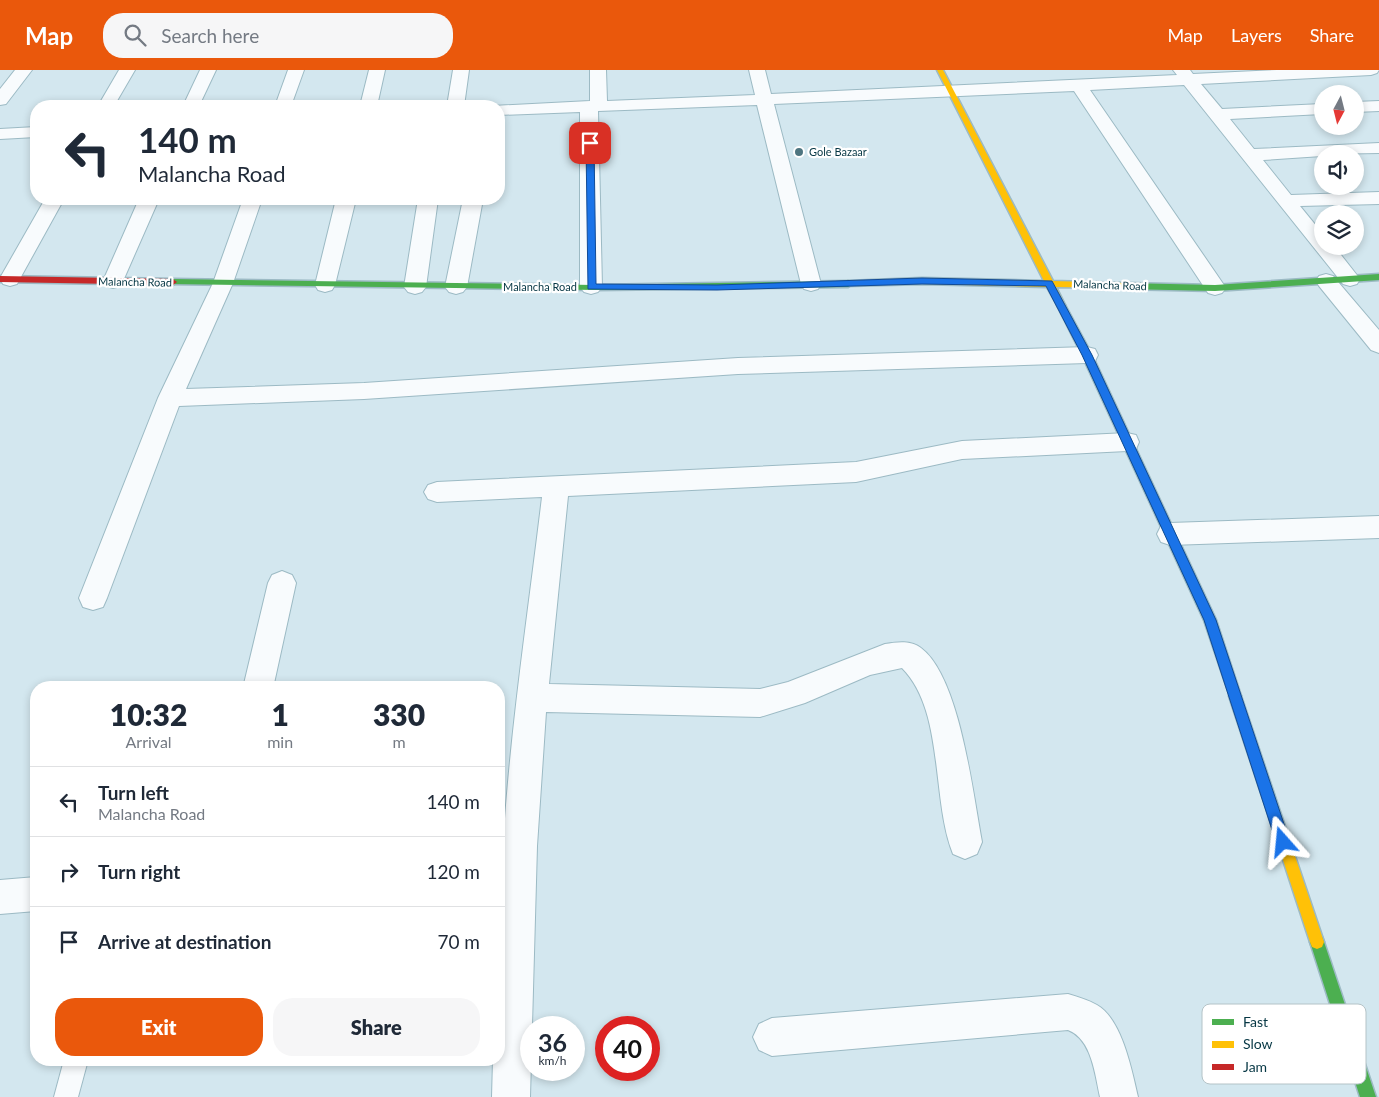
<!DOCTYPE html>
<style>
:root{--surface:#fff;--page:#f6f6f7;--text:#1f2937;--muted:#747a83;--line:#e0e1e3;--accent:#ea580c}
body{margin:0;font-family:Lato,sans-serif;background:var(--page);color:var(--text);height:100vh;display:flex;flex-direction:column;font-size:19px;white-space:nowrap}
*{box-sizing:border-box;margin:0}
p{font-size:16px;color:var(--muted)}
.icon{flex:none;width:28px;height:28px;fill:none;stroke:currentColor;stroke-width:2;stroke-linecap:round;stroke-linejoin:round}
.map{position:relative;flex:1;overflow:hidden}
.panel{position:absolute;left:30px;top:611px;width:475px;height:385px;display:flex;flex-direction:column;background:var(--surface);border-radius:20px;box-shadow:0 2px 8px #0003}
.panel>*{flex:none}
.top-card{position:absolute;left:30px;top:30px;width:475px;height:105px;border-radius:20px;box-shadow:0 2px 8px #0003;background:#fff;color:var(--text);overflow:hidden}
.needle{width:32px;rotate:187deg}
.buttons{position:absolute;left:1314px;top:15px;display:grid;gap:10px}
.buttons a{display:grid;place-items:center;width:50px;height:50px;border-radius:50%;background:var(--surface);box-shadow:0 2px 8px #0003;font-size:25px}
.speed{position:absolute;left:520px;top:946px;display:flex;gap:10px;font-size:25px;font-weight:700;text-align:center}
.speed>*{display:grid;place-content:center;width:65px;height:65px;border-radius:50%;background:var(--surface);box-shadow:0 2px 8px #0003;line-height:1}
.speed small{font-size:12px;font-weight:400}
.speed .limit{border:8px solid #d22;background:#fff;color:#111}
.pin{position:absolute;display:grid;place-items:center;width:42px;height:42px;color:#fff;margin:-21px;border-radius:10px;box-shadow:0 2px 8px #0006}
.me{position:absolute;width:55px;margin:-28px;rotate:342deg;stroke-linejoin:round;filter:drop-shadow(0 0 4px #0008)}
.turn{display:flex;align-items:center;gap:18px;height:105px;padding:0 25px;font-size:22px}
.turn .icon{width:65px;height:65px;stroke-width:2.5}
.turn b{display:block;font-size:35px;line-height:42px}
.eta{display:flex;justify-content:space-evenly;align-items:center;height:85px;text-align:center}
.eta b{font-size:30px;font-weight:800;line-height:35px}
.primary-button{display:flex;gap:10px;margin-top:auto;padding:10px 25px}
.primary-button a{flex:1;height:58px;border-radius:20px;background:var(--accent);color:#fff;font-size:20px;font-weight:800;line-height:58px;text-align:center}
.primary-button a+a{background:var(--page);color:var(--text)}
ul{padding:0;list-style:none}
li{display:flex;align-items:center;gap:15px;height:70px;padding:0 25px;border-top:1px solid var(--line)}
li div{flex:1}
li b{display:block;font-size:19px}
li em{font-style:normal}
header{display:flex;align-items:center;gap:30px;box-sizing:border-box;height:70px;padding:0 25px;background:var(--accent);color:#fff}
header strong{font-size:24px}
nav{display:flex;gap:28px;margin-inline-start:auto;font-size:18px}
.search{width:350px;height:45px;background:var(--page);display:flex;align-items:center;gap:12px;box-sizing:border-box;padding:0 18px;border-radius:20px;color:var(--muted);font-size:19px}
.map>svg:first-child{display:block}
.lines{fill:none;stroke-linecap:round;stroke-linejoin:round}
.lane-casing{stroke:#9cbac4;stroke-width:2}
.street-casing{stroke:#9cbac4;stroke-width:2}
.fast-casing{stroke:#9cbac4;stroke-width:3}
.slow-casing{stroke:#9cbac4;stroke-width:3}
.jam-casing{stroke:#9cbac4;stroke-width:3}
.lane{fill:#f8fbfd;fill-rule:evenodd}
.street{fill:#f8fbfd;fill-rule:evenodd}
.fast{fill:#4caf50;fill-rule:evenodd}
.slow{fill:#ffc107;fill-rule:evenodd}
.jam{fill:#c62828;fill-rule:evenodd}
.route{fill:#1a73e8;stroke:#114b97}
.poi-dot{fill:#4e7580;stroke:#fff;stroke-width:2}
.labels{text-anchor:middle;stroke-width:4.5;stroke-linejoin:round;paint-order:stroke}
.far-poi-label{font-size:11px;fill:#063744;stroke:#fff;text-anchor:start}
.far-street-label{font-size:11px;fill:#063744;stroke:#fff}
.key{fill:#fff;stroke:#b4c3c7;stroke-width:1}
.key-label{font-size:14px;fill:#063744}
</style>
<header>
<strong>Map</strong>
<div class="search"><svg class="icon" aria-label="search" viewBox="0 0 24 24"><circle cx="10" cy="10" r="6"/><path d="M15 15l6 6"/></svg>Search here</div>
<nav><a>Map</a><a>Layers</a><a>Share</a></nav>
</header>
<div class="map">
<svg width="1379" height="1027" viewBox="0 0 1379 1027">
<rect width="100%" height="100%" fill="#d3e7ef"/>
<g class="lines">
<g class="lane-casing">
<path id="lane" d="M64 990H88L78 1027H54Z"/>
</g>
<g class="street-casing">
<path id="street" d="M15 0H32L6 34 0 35V19Z
M119 0H135L114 36H98Z
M200 0H216L199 36H183Z
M288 0H304L291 36H275Z
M369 0H385L377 36H360Z
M453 0H469L464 36H447Z
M590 0H606L607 31 755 25 749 0H765L771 24 1177 5 1173 0H1190L1193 4 1277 0H1379L1377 3 1371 5 1201 14 1222 39 1322 34V44L1230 49 1254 79 1379 73V83L1322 84V86L1263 90 1291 125 1379 122V134L1300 136 1322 163V176H1334L1360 209 1357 214 1350 216 1343 214 1184 15 1090 20 1226 218 1222 223 1215 225 1208 223 1074 21 774 34 821 214 818 219 811 221 804 219 801 214 757 35 598 41 602 217 598 222 591 224 584 222 580 217V42L499 45V36H493L590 31Z
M1379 31V41L1355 42V32Z
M36 57V67L0 69V59Z
M45 129H64L17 214 10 216 3 214 0 208Z
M139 129H159L123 211 120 216 113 218 106 216 103 211Z
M243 129H262L233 213 186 319 364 313 738 288 1087 277 1095 279 1098 285 1095 291 1087 293 738 304 364 329 179 336 107 528 103 537 93 540 83 537 79 528 158 328 213 213Z
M336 129H356L335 215 332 220 325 222 318 220 315 215Z
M418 129H438L426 217 422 222 415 224 408 222 404 217Z
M463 129H483L467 217 463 222 456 224 449 222 445 217Z
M1326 204 1333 206 1379 260V283L1371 280 1319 216 1316 211 1319 206Z
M1127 363 1136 365 1139 372 1136 379 1127 381 962 389 856 412 568 426 549 614 760 619 788 612 885 574C897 572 911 570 921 578 960 607 973 725 982 772L977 784 965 789 953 784C931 730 945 641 902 598L870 605 805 633 760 647 546 642 537 776 530 1027H492L493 990H499C499 919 499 848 503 778 510 660 528 544 542 427L437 432 428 429 424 422 428 415 437 412 856 392 962 371Z
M1379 446V468L1170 475 1161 472 1157 464 1161 456 1170 453Z
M282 501 292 505 296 513 273 618H243L268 513 272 505Z
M36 807V841L0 844V810Z
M1068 924C1078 927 1088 930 1097 935 1122 949 1132 1001 1138 1027H1100C1095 1005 1092 969 1068 960L772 986 759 980 753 967 759 954 772 948Z"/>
</g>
<g class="fast-casing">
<path id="fast" d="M1379 204V210L1215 221 1124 219 1120 216 1124 213 1215 215Z
M173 209 595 215 848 211 852 214 848 217 595 220 170 214 169 212Z
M1061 232 1065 235 1092 285 1216 550 1241 626 1239 630 1235 632 1231 630 1204 550 1082 285 1057 235Z
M1317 865 1322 867 1324 872 1376 1027H1360L1310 872 1312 867Z"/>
</g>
<g class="slow-casing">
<path id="slow" d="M937 0H943L1053 211 1124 213 1128 216 1127 218 1056 217 1065 235 1061 238 1058 237 1047 217 922 214 845 216 844 214 848 211 922 208 1044 211Z
M1235 620 1239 622 1241 626 1324 872 1322 877 1317 879 1312 877 1310 872 1229 626 1231 622Z"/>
</g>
<g class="jam-casing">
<path id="jam" d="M0 206 173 209 177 212 173 215 0 212Z"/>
</g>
<use href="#lane" class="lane"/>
<use href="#street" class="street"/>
<use href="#fast" class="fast"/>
<use href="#slow" class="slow"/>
<use href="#jam" class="jam"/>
</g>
<path class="route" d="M590 71 594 73 596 214 717 215 922 208 1052 211 1092 285 1216 550 1290 772 1288 777 1283 779 1278 777 1276 772 1204 550 1082 285 1046 216 922 214 717 220 588 219 586 73Z"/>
<circle class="poi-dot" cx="799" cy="82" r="5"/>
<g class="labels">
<g class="far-poi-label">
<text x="809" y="86">Gole Bazaar</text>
</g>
<g class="far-street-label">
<text transform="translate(135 212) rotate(1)" y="4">Malancha Road</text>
<text transform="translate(1110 215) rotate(2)" y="4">Malancha Road</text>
<text x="540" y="221">Malancha Road</text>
</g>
</g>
<rect x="1202" y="934" width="164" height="80" rx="8" class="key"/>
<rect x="1212" y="949" width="22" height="6" fill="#4caf50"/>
<rect x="1212" y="971" width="22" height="7" fill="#ffc107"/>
<rect x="1212" y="994" width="22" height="6" fill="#c62828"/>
<g class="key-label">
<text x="1243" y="957">Fast</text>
<text x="1243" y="979">Slow</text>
<text x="1243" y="1002">Jam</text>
</g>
</svg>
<div class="buttons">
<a><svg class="needle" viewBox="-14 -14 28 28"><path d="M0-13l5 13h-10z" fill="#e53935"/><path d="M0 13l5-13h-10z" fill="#747a83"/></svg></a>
<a><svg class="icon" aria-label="sound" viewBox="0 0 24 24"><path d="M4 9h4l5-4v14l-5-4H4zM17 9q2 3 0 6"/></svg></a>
<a><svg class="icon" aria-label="layers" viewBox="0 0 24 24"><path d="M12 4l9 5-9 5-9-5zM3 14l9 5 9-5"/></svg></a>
</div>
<div class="speed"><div>36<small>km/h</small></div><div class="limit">40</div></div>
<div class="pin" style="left:590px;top:73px;background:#d93025"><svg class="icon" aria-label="arrive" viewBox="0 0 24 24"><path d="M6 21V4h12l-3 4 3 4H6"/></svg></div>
<svg class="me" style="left:1283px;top:772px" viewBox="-20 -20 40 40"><path d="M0-17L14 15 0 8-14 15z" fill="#1a73e8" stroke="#fff" stroke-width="4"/></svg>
<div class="top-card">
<div class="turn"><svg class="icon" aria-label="left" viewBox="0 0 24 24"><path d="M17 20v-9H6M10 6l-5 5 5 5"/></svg><div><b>140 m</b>Malancha Road</div></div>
</div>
<section class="panel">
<div class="eta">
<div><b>10:32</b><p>Arrival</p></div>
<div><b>1</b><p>min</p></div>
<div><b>330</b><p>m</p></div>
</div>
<ul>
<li><svg class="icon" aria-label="left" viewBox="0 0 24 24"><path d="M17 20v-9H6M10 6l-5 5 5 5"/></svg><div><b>Turn left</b><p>Malancha Road</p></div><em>140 m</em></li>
<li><svg class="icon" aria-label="right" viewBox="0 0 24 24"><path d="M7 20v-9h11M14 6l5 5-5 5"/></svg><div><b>Turn right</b></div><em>120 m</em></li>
<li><svg class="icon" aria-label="arrive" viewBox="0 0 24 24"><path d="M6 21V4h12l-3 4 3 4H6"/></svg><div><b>Arrive at destination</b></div><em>70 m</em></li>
</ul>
<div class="primary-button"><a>Exit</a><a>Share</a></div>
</section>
</div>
